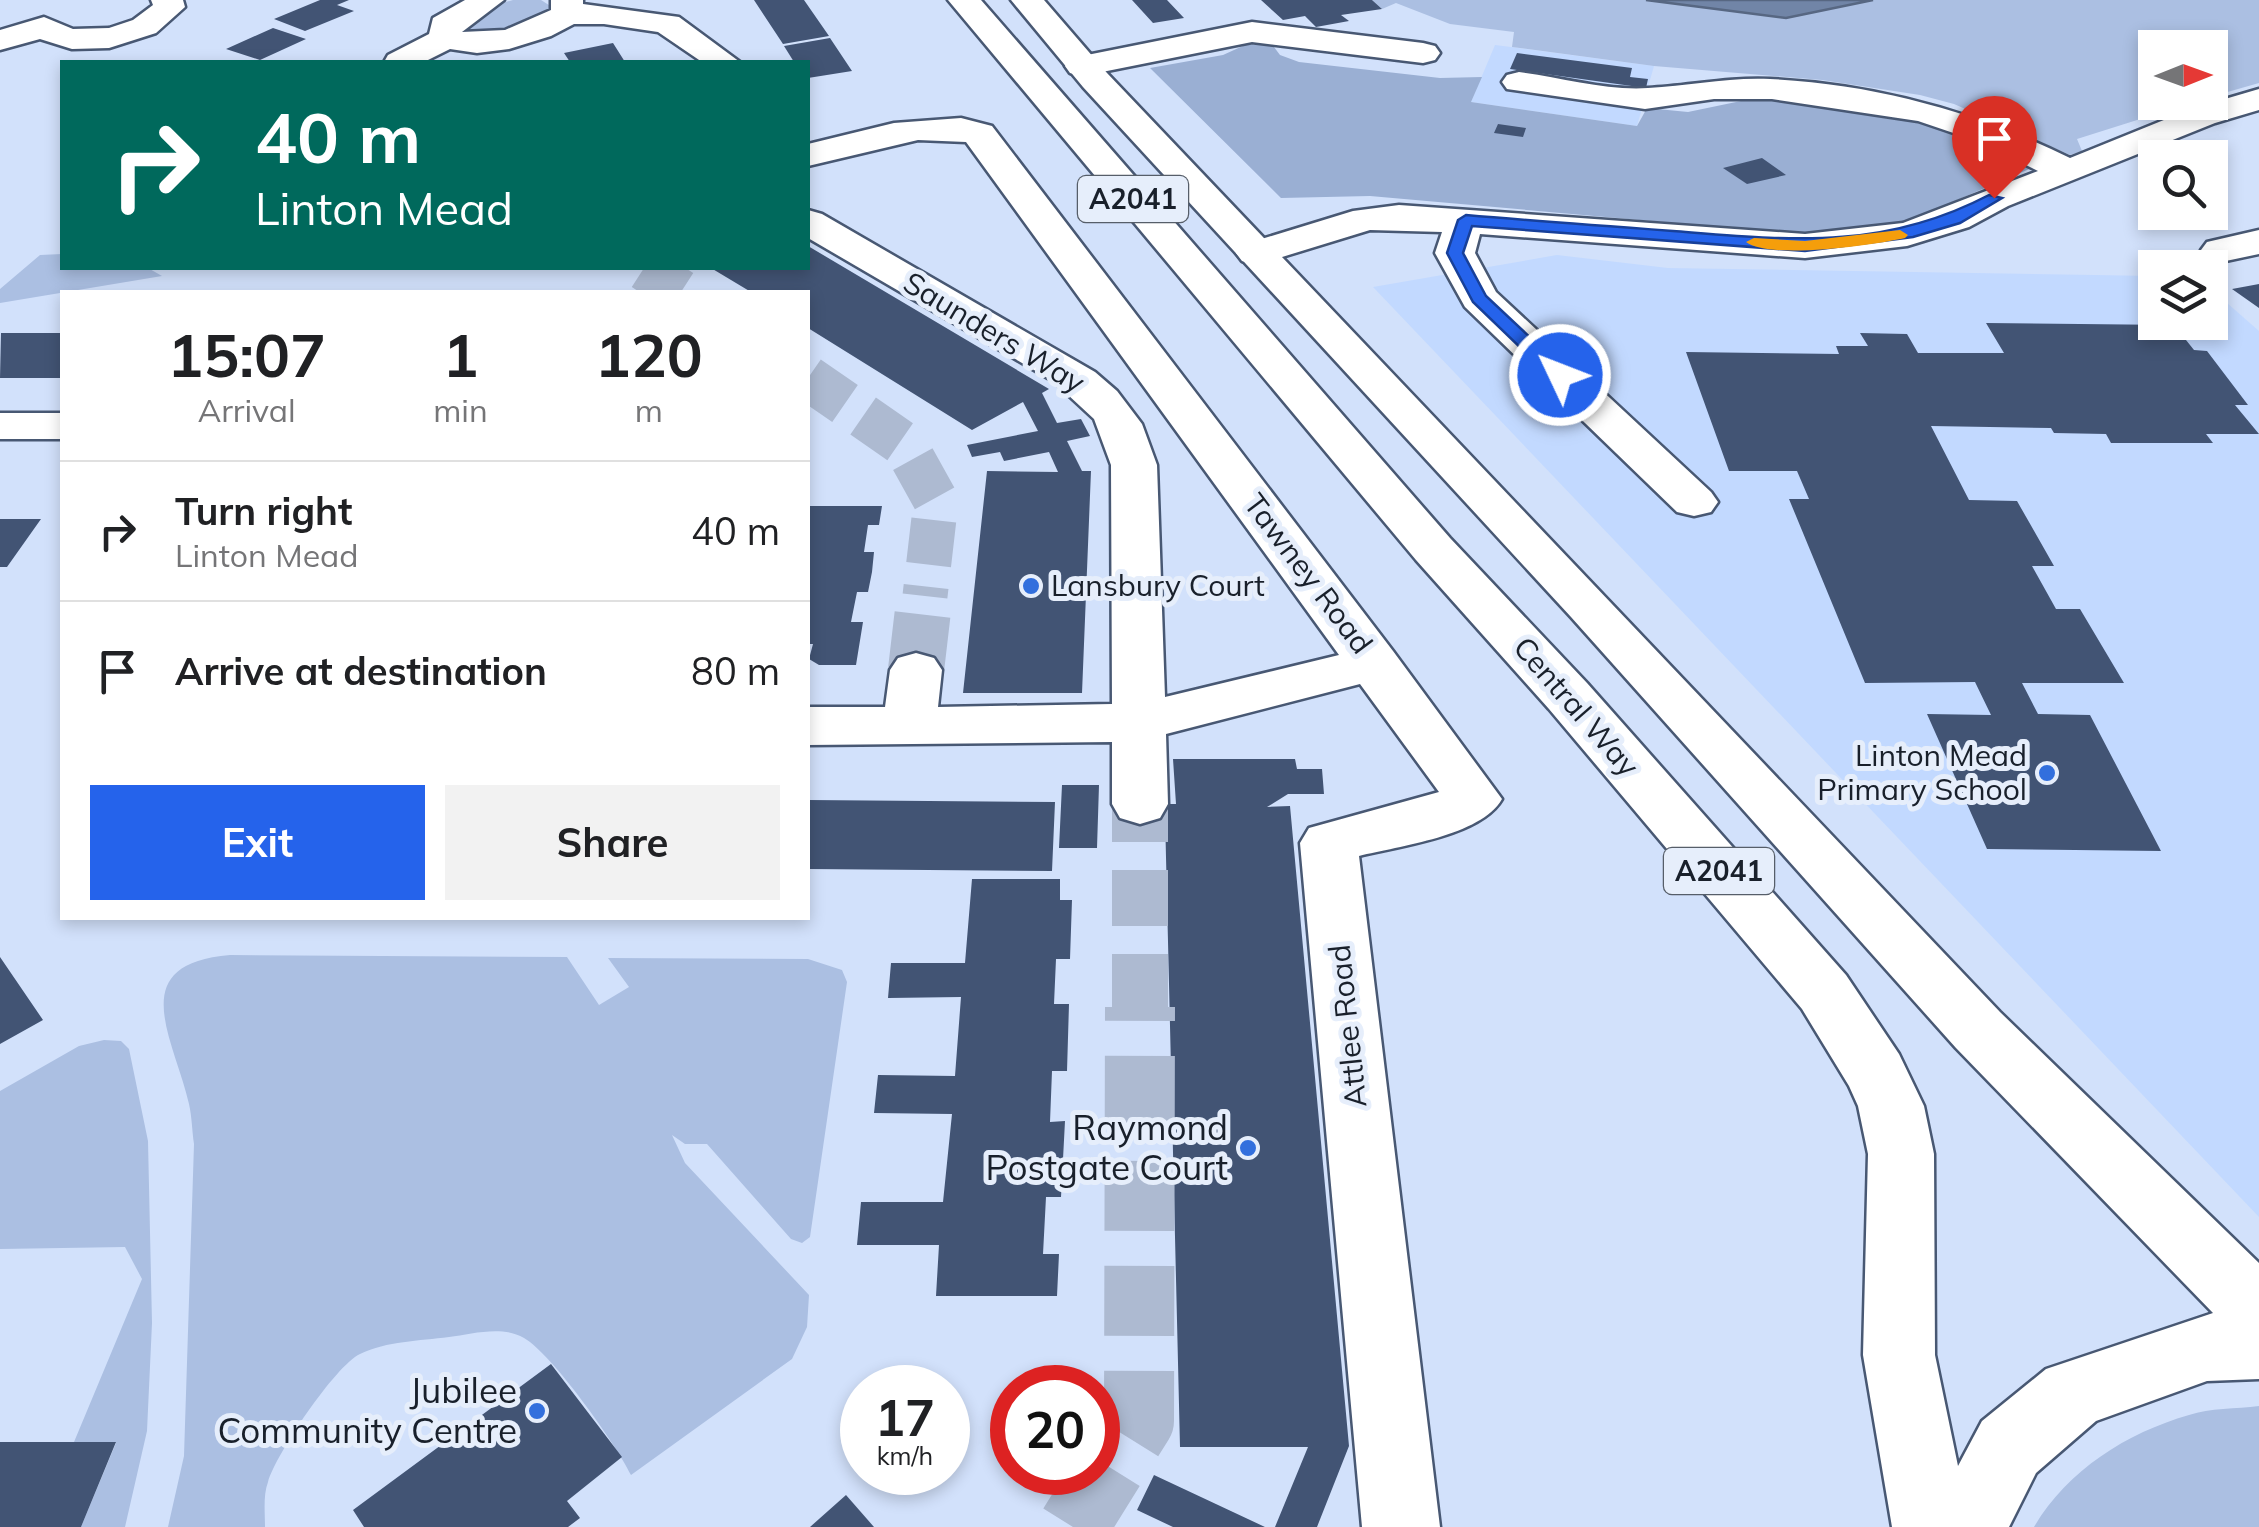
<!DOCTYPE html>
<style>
:root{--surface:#fff;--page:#f2f2f2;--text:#202124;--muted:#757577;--line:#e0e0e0;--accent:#2563eb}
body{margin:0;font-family:Mulish,sans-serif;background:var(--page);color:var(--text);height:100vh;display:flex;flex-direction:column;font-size:38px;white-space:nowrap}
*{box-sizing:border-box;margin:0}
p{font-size:32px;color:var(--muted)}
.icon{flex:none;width:55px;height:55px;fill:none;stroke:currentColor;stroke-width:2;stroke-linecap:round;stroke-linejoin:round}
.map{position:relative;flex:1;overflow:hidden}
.drawer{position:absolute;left:60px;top:290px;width:750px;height:630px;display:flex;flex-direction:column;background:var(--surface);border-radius:0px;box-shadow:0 5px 15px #0003}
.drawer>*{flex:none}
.guide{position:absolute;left:60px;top:60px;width:750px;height:210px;border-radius:0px;box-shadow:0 5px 15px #0003;background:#00695c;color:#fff;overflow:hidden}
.needle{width:65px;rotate:89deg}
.tools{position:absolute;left:2138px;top:30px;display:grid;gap:20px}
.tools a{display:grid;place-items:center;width:90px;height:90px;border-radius:0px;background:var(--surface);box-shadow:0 5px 15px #0003;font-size:50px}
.speed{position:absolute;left:840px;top:1365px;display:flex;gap:20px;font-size:50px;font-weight:700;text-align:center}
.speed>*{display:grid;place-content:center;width:130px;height:130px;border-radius:50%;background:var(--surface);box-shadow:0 5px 15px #0003;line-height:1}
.speed small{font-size:25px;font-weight:400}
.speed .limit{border:15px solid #d22;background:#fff;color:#111}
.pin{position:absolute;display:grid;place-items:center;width:85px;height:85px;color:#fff;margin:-102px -42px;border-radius:50% 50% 50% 0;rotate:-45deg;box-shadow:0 0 10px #0007}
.pin .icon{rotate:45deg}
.me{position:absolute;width:110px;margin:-55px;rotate:313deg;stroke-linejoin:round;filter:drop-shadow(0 0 8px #0008)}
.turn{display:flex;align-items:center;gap:35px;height:210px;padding:0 30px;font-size:45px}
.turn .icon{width:130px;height:130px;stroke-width:2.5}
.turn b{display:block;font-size:70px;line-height:85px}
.eta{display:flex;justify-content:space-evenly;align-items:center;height:170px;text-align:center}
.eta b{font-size:60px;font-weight:700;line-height:70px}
.action{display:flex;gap:20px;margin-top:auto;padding:20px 30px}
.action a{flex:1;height:115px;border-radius:0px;background:var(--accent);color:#fff;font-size:40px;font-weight:700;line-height:115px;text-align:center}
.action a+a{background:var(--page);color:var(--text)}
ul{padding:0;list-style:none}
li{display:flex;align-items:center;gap:30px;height:140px;padding:0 30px;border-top:2px solid var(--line)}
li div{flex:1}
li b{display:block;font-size:38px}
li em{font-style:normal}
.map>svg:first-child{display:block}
.built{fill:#c2d9ff}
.green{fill:#abbfe2}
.forest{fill:#9aafd3}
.water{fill:#7185a7;stroke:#576782;stroke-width:2.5}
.building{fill:#425474}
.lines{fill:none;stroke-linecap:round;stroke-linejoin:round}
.minor-tunnel-far2{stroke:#adbad1;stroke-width:45;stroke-dasharray:45 22;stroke-linecap:butt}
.minor-tunnel-far1{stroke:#adbad1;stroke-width:56;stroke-dasharray:56 28;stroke-linecap:butt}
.minor-tunnel{stroke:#adbad1;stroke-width:70;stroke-dasharray:70 35;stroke-linecap:butt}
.minor-casing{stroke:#485873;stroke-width:5}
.major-casing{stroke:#485873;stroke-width:5}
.minor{fill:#fff;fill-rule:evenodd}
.major{fill:#fff;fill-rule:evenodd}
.route{fill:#2563eb;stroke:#184099;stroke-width:2.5}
.slow{fill:#f59e0b}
.poi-dot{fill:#326fdd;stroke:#e6eefb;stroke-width:4}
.labels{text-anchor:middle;stroke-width:10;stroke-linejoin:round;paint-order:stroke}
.shield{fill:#e6eefb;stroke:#565e69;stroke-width:2.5}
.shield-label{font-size:28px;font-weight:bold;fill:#19202b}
.street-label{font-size:30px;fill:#19202b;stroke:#e6eefb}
.poi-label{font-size:30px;fill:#19202b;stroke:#e6eefb;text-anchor:start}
.near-poi-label{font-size:35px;fill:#19202b;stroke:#e6eefb;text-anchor:end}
</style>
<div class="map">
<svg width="2259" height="1527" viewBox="0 0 2259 1527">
<rect width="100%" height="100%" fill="#d2e1fb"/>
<path class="built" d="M1495 45 1654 66 1637 126 1471 102Z
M1557 255 1668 268 2155 276V322H2210V288L2259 331V1217L1373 287Z"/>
<path class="green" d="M513 0H541L552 7 551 11 525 29 463 32C470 13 495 5 513 0Z
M1372 0H1646L1786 18 1873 0H2259V83L2210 97V48H2155V102L2191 103 2077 139 2082 151 2070 155 1954 104 1920 95 1822 80 1654 66 1512 47 1514 32 1450 24 1396 3 1382 9Z
M62 254V268H148L162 276 0 303V289L40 255Z
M230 955 567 957 599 1005 629 987 608 958 808 959 842 970 847 982 810 1237 802 1243 791 1239 707 1144H685L672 1135 685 1163 809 1295 807 1327 792 1359 631 1475C616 1444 552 1354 524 1338 502 1325 472 1334 449 1337 419 1341 387 1341 360 1354 335 1366 276 1454 268 1482 263 1495 265 1513 265 1527H168L184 1456 194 1144C192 1131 192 1117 189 1104 174 1038 123 964 230 955Z
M104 1040 121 1041 129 1049 148 1141 152 1323 147 1431 125 1527H81L116 1443 74 1442 142 1279 125 1247 0 1249V1091L79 1046Z
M2259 1406V1527H2034C2067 1471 2126 1433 2189 1415 2210 1408 2236 1409 2259 1406Z"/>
<path class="forest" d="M1271 43 1280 55 1299 62 1440 78 1482 77 1471 102 1637 126 1647 108 1688 112 1765 96 1946 123 2034 167 1894 227 1798 234 1370 196 1281 198 1150 68 1223 55 1245 45Z"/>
<path class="water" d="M1646 0H1873L1786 18Z"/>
<path class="building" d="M320 0H349L337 5 354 11 305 31 274 19Z
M754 0H804L829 36 783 44Z
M1132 0H1167L1184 18 1153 23Z
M1261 0H1372L1382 9 1341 15 1349 21 1316 27 1305 16 1283 20Z
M273 28 306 39 260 60 226 49Z
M830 38 852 71 808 78V62H794L784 46Z
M613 43 625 62H570L564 53Z
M1517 53 1632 68 1630 77 1648 79 1646 88 1510 69Z
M1498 124 1526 128 1523 137 1494 133Z
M1762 158 1786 175 1747 184 1723 168Z
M808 246 1049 389 1042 393 1057 423 1081 419 1090 436 1067 441 1082 471H1091L1082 693H963L987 471 1058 472 1049 452 1004 461 1000 452 972 457 967 445 1038 431 1023 402 972 430 808 328V292H751L711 268H808Z
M2259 284V308L2232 289Z
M1986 323 2174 325 2194 350 2207 351 2248 405H2235L2259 434H2206L2213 443H2111L2106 434 2054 433 2051 428 1931 426 1969 500 2017 501 2054 566H2032L2056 609H2080L2124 683H2022L2038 714 2090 715 2161 851 1987 849 1927 714 1991 715 1975 682 1865 683 1789 499H1809L1797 471H1729L1686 352 1839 354 1836 346H1868L1860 333 1907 334 1918 353H2004Z
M1 333H62V378H0Z
M808 506H882L879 525H868L864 552H874L872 572 868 592H857L851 622H863L856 665H819L809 659 813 644H808Z
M0 519H41L7 567H0Z
M1173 759H1295L1297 769H1322L1324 794H1288L1267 807 1290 806 1349 1446 1317 1527H1275L1308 1447H1180L1165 815 1166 804H1176Z
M1062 785H1099L1097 848H1059Z
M808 800 1055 802 1052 871 808 869Z
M972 879H1060V900H1072L1070 959H1056L1054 1004H1069L1067 1071H1052L1050 1122 1065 1121 1061 1197H1046L1043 1254H1059L1057 1296H936L939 1245H857L861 1202H943L952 1114 874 1113 878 1075 955 1076 961 997 888 998 891 963H965Z
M0 957 43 1020 0 1044Z
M551 1364 622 1457 567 1501 580 1518 568 1527H364L353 1510Z
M0 1442H116L81 1527H0Z
M1154 1475 1265 1527H1173L1137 1510Z
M846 1495 874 1527H810Z"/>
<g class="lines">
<path class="minor-tunnel-far2" d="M644 268 681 292
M808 378 905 445 936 501 925 596"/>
<path class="minor-tunnel-far1" d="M916 670 925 593
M1140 1010V804"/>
<path class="minor-tunnel" d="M1073 1527 1139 1421 1140 1007"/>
<g class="minor-casing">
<path id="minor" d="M151 0H183L185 7 156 33 109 48 72 49 40 39 0 50V30L44 17 73 29 109 28 133 20 153 5Z
M465 0H504L462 32 505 30 551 10V0H583V4L679 17 740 62H702L658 32 604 24H574L551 36 509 49 477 53 450 49 424 62H384L388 55 429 34 433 18Z
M1252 22 1423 43 1435 46 1440 53 1435 60 1423 63 1252 42 1082 76 1070 73 1065 66 1070 59 1082 56Z
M1519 72C1560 77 1607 91 1648 88 1689 86 1728 77 1770 79 1876 84 1976 112 2070 158L2191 109 2259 89V110L2215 123 2008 206 1969 227 1907 246 1805 258 1480 234 1475 253 1496 292 1711 492 1718 502 1711 512 1694 516 1677 512 1465 307 1435 253 1442 232 1370 230 1256 265 1242 261 1236 253 1242 245 1353 211 1399 205 1805 234 1903 223 2038 171 1980 142 1918 121 1772 99H1714L1645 109 1507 89 1502 82 1507 75Z
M961 118 992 126 1393 651 1502 799C1481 836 1399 846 1359 856L1440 1527H1362L1300 843 1309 828 1439 792 1360 684 1166 734 1168 804 1160 818 1140 824 1120 818 1112 804V742L808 745V707H885L890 670 898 658 916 653 934 658 942 670 938 707 1112 704 1111 465 1094 419 1053 381 808 238V210L822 214 1095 372 1117 391 1142 424 1157 465 1165 697 1339 655 966 142 918 140 808 166V144L894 123Z
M2259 230V254L2221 262 2207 258 2201 250 2207 242Z
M0 413H62V439H0Z"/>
</g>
<g class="major-casing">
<path id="major" d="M948 0H981L1450 538 1587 683 1846 975 1899 1054 1924 1106 1934 1154 1935 1355 1958 1466 1982 1421 2046 1369 2213 1313 1956 1048 1571 617 1083 87 1011 0H1044L1107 73 2000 1012 2259 1263V1379L2207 1381 2096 1421 2036 1473 2009 1527H1892L1863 1355 1868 1154 1858 1106 1849 1086 1802 1009 1549 709 1416 560Z"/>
</g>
<use href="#minor" class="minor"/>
<use href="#major" class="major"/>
</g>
<path class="route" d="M1989 195 2002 198 1960 223 1913 237 1805 251 1472 226 1463 253 1486 296 1566 371V379H1553L1473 302 1447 253 1458 220 1466 215C1535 221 1604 226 1673 231 1789 240 1882 251 1989 195Z"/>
<path class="slow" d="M1900 230 1908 235 1905 238C1874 245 1770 260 1746 242L1754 238 1805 241Z"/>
<g class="poi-dot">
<circle cx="1031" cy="586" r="10"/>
<circle cx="2047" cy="773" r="10"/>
<circle cx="1248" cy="1148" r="10"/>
<circle cx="537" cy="1411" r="10"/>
</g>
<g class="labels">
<g class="shield">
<rect x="1078" y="176" width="110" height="46" rx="8"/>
<rect x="1664" y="848" width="110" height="46" rx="8"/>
</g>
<g class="shield-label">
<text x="1133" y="209">A2041</text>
<text x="1719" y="881">A2041</text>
</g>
<g class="street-label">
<text transform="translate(994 333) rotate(31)" y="10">Saunders Way</text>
<text transform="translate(1308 574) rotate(53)" y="10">Tawney Road</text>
<text transform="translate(1576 707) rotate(49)" y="10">Central Way</text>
<text transform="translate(1348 1026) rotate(-96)" y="10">Attlee Road</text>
</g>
<g class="poi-label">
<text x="1051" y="596">Lansbury Court</text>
<text x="2027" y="766" text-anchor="end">Linton Mead<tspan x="2027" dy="34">Primary School</tspan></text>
</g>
<g class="near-poi-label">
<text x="1228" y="1140">Raymond<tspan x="1228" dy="40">Postgate Court</tspan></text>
<text x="517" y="1403">Jubilee<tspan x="517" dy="40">Community Centre</tspan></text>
</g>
</g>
</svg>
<div class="tools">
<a><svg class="needle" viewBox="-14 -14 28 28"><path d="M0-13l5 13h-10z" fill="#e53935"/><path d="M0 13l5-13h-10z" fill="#757577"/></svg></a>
<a><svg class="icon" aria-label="search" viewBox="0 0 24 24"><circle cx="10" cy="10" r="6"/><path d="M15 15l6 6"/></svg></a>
<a><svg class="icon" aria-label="layers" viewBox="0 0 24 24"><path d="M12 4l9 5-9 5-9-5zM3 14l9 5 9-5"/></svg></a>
</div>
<div class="speed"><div>17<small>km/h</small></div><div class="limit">20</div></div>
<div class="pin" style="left:1994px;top:198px;background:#d93025"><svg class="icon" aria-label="arrive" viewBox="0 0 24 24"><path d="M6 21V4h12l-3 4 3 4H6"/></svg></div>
<svg class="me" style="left:1560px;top:375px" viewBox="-20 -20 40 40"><circle r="17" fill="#2563eb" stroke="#fff" stroke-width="3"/><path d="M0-11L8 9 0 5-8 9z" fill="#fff"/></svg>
<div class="guide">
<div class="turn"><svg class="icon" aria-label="right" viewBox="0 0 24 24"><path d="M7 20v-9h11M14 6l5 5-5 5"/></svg><div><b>40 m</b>Linton Mead</div></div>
</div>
<section class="drawer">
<div class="eta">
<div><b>15:07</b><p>Arrival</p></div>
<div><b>1</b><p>min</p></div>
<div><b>120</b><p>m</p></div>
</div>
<ul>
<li><svg class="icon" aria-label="right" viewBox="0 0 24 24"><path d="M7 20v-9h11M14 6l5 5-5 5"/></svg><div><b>Turn right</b><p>Linton Mead</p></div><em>40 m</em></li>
<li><svg class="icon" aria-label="arrive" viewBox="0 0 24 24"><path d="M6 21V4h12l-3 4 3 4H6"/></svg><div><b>Arrive at destination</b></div><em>80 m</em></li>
</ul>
<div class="action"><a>Exit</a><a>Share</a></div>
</section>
</div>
